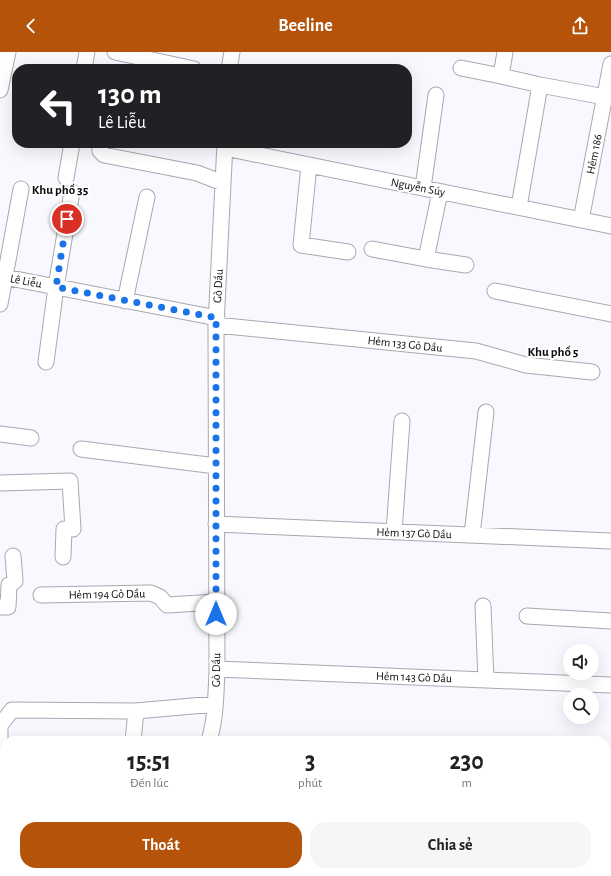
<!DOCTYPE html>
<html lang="vi">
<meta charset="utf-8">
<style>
:root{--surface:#fff;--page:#f6f6f6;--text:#202124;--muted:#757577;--accent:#b45309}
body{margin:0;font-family:"Alegreya Sans",sans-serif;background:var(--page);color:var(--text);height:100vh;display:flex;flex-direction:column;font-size:15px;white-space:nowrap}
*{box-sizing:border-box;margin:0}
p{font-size:13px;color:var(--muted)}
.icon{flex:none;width:22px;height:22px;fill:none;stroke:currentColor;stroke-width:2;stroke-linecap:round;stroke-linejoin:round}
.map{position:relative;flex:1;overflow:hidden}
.panel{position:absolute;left:0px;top:684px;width:611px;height:140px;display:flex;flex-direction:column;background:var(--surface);border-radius:16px 16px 0 0;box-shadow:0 4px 16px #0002}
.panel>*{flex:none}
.top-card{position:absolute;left:12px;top:12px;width:400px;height:84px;border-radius:16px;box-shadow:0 4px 16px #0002;background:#202124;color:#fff;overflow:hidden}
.controls{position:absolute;left:563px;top:592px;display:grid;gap:8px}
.controls a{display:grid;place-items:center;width:36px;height:36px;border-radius:50%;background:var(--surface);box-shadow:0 4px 16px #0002;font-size:20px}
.pin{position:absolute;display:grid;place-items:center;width:34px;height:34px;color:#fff;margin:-17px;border:2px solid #fff;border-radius:50%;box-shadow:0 1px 4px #0007}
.me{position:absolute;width:44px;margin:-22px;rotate:0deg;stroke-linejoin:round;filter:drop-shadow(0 0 3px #0008)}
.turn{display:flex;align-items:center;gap:14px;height:84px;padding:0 20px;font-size:18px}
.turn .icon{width:52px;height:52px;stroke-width:2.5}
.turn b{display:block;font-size:28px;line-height:34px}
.eta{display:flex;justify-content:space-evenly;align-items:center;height:68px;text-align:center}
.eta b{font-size:24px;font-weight:600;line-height:28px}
.primary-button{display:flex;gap:8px;margin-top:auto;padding:8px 20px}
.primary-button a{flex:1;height:46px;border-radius:16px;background:var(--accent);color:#fff;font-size:16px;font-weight:600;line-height:46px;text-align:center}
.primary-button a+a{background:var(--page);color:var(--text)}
header{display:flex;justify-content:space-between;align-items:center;height:52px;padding:0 20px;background:var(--accent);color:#fff;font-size:18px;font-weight:600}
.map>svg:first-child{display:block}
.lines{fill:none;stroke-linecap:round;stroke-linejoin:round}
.minor-casing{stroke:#a8a8b1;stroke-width:17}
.minor{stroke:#fff;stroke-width:15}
.route{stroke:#1a73e8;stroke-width:7;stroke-dasharray:0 12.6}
.labels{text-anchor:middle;stroke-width:4;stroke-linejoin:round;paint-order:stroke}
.street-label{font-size:12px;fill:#0e0e11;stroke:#fff}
.neighbourhood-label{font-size:13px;font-weight:bold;fill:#0e0e11;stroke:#fff}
</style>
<header><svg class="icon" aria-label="back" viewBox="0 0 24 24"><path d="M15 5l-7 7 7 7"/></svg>Beeline<svg class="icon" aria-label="share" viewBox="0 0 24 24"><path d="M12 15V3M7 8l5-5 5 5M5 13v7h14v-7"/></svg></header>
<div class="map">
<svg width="611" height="824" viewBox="0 0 611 824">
<rect width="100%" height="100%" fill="#f8f8fe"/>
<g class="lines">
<g class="minor-casing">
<path id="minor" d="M115 0 194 17
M505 0 501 24 540 33 519 155
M461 16 501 24
M84 17 87 0
M229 17 232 0
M540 33 605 45
M0 38 8 0
M99 91 100 99 104 103 197 121 223 131
M225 96 611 174
M309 113 301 193 348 200
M66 126 72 91
M423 136 436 43
M440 140 426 207 466 213
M581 168 611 12
M372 197 426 207
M0 224 217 266
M495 239 611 262
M125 249 147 145
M0 252 21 137
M216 273 476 299 526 313 592 320
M46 310 56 235 72 140
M0 382 31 386
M81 397 216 414
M0 431 70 429 73 477H64L63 505
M216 472 611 489
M394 480 402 369
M472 483 486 360
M41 543 151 541 160 545 167 553 216 550
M483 554 486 628
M0 555H8L9 533 15 529 13 504
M527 564 611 569
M217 617 611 633
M0 672V749
M1 672 12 658 136 659 215 652
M133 689 136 659
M209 689C216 666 216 641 217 617L216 273 225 91
M606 714H611
M0 760H5
M130 824 131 819"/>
</g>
<use href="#minor" class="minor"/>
</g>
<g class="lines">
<path class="route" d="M67 167 56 235 217 266 216 273V562"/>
</g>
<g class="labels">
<g class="street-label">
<text transform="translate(594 102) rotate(-79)" y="4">Hẻm 186</text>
<text transform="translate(418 135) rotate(11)" y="4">Nguyễn Súy</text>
<text transform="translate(26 229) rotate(11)" y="4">Lê Liễu</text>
<text transform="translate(218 234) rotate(-87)" y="4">Gò Dầu</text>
<text transform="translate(405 292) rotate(6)" y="4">Hẻm 133 Gò Dầu</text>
<text transform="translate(414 481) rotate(2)" y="4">Hẻm 137 Gò Dầu</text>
<text transform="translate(107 542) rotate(-1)" y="4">Hẻm 194 Gò Dầu</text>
<text transform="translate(216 618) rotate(-89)" y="4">Gò Dầu</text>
<text transform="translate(414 625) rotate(2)" y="4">Hẻm 143 Gò Dầu</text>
</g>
<g class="neighbourhood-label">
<text x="60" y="142">Khu phố 35</text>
<text x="553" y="304">Khu phố 5</text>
</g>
</g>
</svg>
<div class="controls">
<a><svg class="icon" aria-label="sound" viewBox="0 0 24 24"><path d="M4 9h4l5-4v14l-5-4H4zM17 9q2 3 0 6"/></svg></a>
<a><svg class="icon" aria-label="search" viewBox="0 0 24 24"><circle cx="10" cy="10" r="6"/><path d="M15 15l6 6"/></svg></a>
</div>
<div class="pin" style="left:67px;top:167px;background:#d93025"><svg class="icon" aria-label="arrive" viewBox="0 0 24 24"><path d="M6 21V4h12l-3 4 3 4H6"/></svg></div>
<svg class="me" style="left:216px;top:562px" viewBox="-20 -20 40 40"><circle r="19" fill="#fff"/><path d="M0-13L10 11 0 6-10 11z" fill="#1a73e8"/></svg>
<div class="top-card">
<div class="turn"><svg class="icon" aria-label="left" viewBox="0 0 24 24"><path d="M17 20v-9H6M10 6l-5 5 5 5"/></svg><div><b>130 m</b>Lê Liễu</div></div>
</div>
<section class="panel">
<div class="eta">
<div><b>15:51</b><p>Đến lúc</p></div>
<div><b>3</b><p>phút</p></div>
<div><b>230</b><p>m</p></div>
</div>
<div class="primary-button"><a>Thoát</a><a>Chia sẻ</a></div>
</section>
</div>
